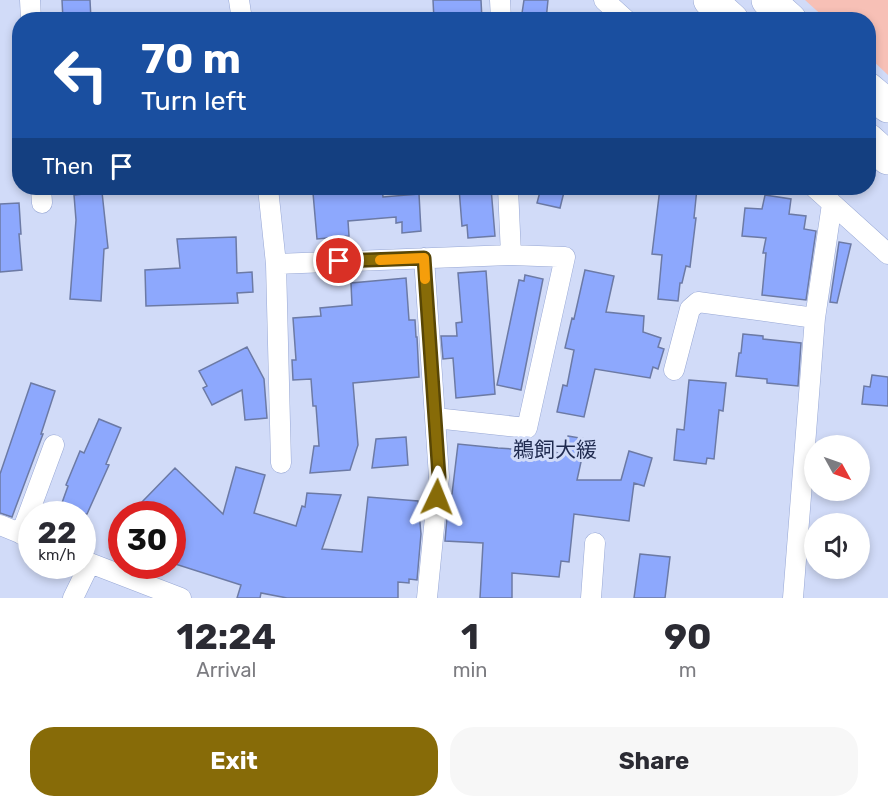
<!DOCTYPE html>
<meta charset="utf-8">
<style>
:root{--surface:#fff;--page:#f7f7f7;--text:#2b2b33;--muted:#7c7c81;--accent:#876b08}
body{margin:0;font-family:Rubik,"Noto Sans JP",sans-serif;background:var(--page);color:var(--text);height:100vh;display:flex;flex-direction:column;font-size:22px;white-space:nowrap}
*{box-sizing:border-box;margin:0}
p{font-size:20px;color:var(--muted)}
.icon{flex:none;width:33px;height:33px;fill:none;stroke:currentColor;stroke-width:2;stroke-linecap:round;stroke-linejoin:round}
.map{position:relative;height:598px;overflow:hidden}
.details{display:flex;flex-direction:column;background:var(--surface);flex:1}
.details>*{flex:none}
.banner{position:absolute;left:12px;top:12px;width:864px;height:183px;border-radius:24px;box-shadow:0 3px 9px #0003;background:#1a4fa0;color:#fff;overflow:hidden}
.needle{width:39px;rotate:130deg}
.controls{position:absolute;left:804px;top:435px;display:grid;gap:12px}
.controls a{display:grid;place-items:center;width:66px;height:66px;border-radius:50%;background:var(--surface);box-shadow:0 3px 9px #0003;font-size:30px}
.speed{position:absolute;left:18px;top:501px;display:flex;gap:12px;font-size:30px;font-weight:700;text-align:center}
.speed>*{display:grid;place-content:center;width:78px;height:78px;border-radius:50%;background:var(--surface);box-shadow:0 3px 9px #0003;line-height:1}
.speed small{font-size:15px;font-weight:400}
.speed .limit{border:9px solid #d22;background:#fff;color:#111}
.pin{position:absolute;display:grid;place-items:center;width:51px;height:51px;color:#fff;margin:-26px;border:3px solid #fff;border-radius:50%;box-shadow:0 2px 6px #0007}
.me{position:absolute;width:66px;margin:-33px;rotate:2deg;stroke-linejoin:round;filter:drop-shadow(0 0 4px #0008)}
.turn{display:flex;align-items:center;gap:21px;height:126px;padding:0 30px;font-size:27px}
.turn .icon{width:78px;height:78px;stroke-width:2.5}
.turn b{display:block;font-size:42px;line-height:51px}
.then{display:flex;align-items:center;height:57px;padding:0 30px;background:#0003;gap:12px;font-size:22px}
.eta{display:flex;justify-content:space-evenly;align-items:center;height:102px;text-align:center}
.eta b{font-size:36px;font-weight:700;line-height:42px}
.action{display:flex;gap:12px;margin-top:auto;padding:12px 30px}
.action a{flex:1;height:69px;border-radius:24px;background:var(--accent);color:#fff;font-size:24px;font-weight:700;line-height:69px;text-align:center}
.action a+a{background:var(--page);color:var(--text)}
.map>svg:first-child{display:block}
.green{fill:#f7c0b6}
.building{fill:#8da8fd;stroke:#6c7aa5;stroke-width:1.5}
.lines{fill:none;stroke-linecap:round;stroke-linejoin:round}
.street-casing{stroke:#97a7d4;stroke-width:21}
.highway-casing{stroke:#97a7d4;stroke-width:34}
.street{stroke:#fff;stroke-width:20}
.highway{stroke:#fff;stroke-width:33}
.route-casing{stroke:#584605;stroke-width:15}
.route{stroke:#876b08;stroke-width:10}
.slow{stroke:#f59e0b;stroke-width:10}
.labels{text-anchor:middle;stroke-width:6;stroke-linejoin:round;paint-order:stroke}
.quarter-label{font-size:21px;fill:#1f2a4f;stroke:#d1dbf8}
</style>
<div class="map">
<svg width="888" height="598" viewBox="0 0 888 598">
<rect width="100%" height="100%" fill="#d1dbf8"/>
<path class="green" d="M805 0H888V75L869 57 868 20 826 19Z"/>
<path class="building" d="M62 0H90L91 20H63Z
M433 0H481L482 20H434Z
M524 0H548L546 20H521Z
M357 188H382L383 197 419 194 421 231 402 233V222L396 223V217L348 221 349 236 317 239 313 193 357 189Z
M459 188H491L495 236 468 238 467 225 462 226Z
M541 188H565L560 208 537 203Z
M660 188H697L694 218H696L690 267 686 266 682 283H680L678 301 658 299 662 255 652 254Z
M102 192 108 248 104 249 101 301 70 299 76 220 74 195Z
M765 195 791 199 789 214 806 216 804 229 816 231 806 300 762 295 766 253H763L766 238 742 236 745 208 762 209Z
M19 203 21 234H19L22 270 0 272V204Z
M236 237 237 273 252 272 253 292 237 293 238 303 146 306 145 270 180 268 177 239Z
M839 242 851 244 837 303 830 302Z
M585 270 614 276 606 312 644 316 643 332 661 338 658 347 664 349 658 369 653 367 650 378 595 369 584 417 557 412 563 385 567 386 574 350 565 348 572 318 574 319Z
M486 271 495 394 456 398 453 358 443 359 441 336H457L456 323 462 322 458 273Z
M525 275 543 279 521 390 497 385 519 280 524 281Z
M406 278 409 320H415L416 337H417L419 377 353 383 358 445 350 470 310 473 314 446H319L316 406H313L311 379 293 380 292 360H296L293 318 321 316 320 308 352 305 351 283Z
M743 334 763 336V339L801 343 798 386 767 383V379L736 376 739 353H741Z
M247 347 264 379 267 418 245 420 242 390 212 405 203 388 207 386 199 371Z
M872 375 888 377V406L862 404 864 386 870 387Z
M689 380 726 383 723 411 719 410 714 459 707 458 706 464 674 460 677 429 684 430Z
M31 383 55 391 41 434H43L12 517 0 513V474Z
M99 419 121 428 106 464 109 465 87 514H58L68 486 66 485 80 451 84 453Z
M568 436 586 439 577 480H621L629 451 652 458 644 486 634 483 629 521 574 514 569 562 561 561 559 577 512 573V598H480L483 543 445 541 449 494H452L458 444 498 448 554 452 564 454Z
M406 437 408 465 372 468 376 439Z
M236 467 265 475 254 513 296 526 302 506 305 507 307 493 341 495 322 549 362 552 368 497 418 501 421 534 417 580 409 579V583L398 582V598H287L261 593 260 598H237L241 585 172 563V514H155L142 502 175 468 223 514Z
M640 554 670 557 665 598H634Z"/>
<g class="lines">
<g class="street-casing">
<path id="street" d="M30 0 31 20
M239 0 242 20
M500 0 501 20
M604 0 626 20
M41 188 42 203
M268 188 276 264 281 463
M508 188 511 255
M815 188 888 254
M424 258 435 418
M276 264 511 255 565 257 527 428 435 418 439 477 427 598
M674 370 690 309 698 302 815 318
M0 525 32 538
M21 534 54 445
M82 560 181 598
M73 598 90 563
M591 598 595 543
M793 598 815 318 832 204"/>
</g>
<g class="highway-casing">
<path id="highway" d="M710 0 732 20
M768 0 790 20
M868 89 888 106
M868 140 888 158"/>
</g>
<use href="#street" class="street"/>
<use href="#highway" class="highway"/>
</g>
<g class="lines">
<g class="route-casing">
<path id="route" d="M339 261 424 258 439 477 437 497"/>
</g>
<use href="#route" class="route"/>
<path class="slow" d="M380 260 424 258 425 279"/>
</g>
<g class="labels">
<g class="quarter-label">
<text x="555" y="457">鵜飼大緩</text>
</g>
</g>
</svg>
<div class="controls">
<a><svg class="needle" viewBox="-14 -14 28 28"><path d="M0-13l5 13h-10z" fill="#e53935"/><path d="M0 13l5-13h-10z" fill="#7c7c81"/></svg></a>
<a><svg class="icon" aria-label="sound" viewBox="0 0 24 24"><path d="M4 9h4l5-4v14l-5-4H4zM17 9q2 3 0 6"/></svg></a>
</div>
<div class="speed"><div>22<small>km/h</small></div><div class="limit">30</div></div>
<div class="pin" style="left:339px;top:261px;background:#d93025"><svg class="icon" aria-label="arrive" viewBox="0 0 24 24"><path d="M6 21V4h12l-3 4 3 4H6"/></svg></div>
<svg class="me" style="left:437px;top:497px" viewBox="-20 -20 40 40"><path d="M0-17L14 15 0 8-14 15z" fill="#876b08" stroke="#fff" stroke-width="4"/></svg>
<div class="banner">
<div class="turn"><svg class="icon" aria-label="left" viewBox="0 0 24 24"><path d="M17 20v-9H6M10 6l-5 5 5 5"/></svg><div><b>70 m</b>Turn left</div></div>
<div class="then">Then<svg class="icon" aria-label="arrive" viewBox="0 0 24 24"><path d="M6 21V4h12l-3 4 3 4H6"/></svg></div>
</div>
</div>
<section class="details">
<div class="eta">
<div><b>12:24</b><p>Arrival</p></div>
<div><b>1</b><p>min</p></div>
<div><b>90</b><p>m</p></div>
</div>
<div class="action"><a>Exit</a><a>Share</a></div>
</section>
